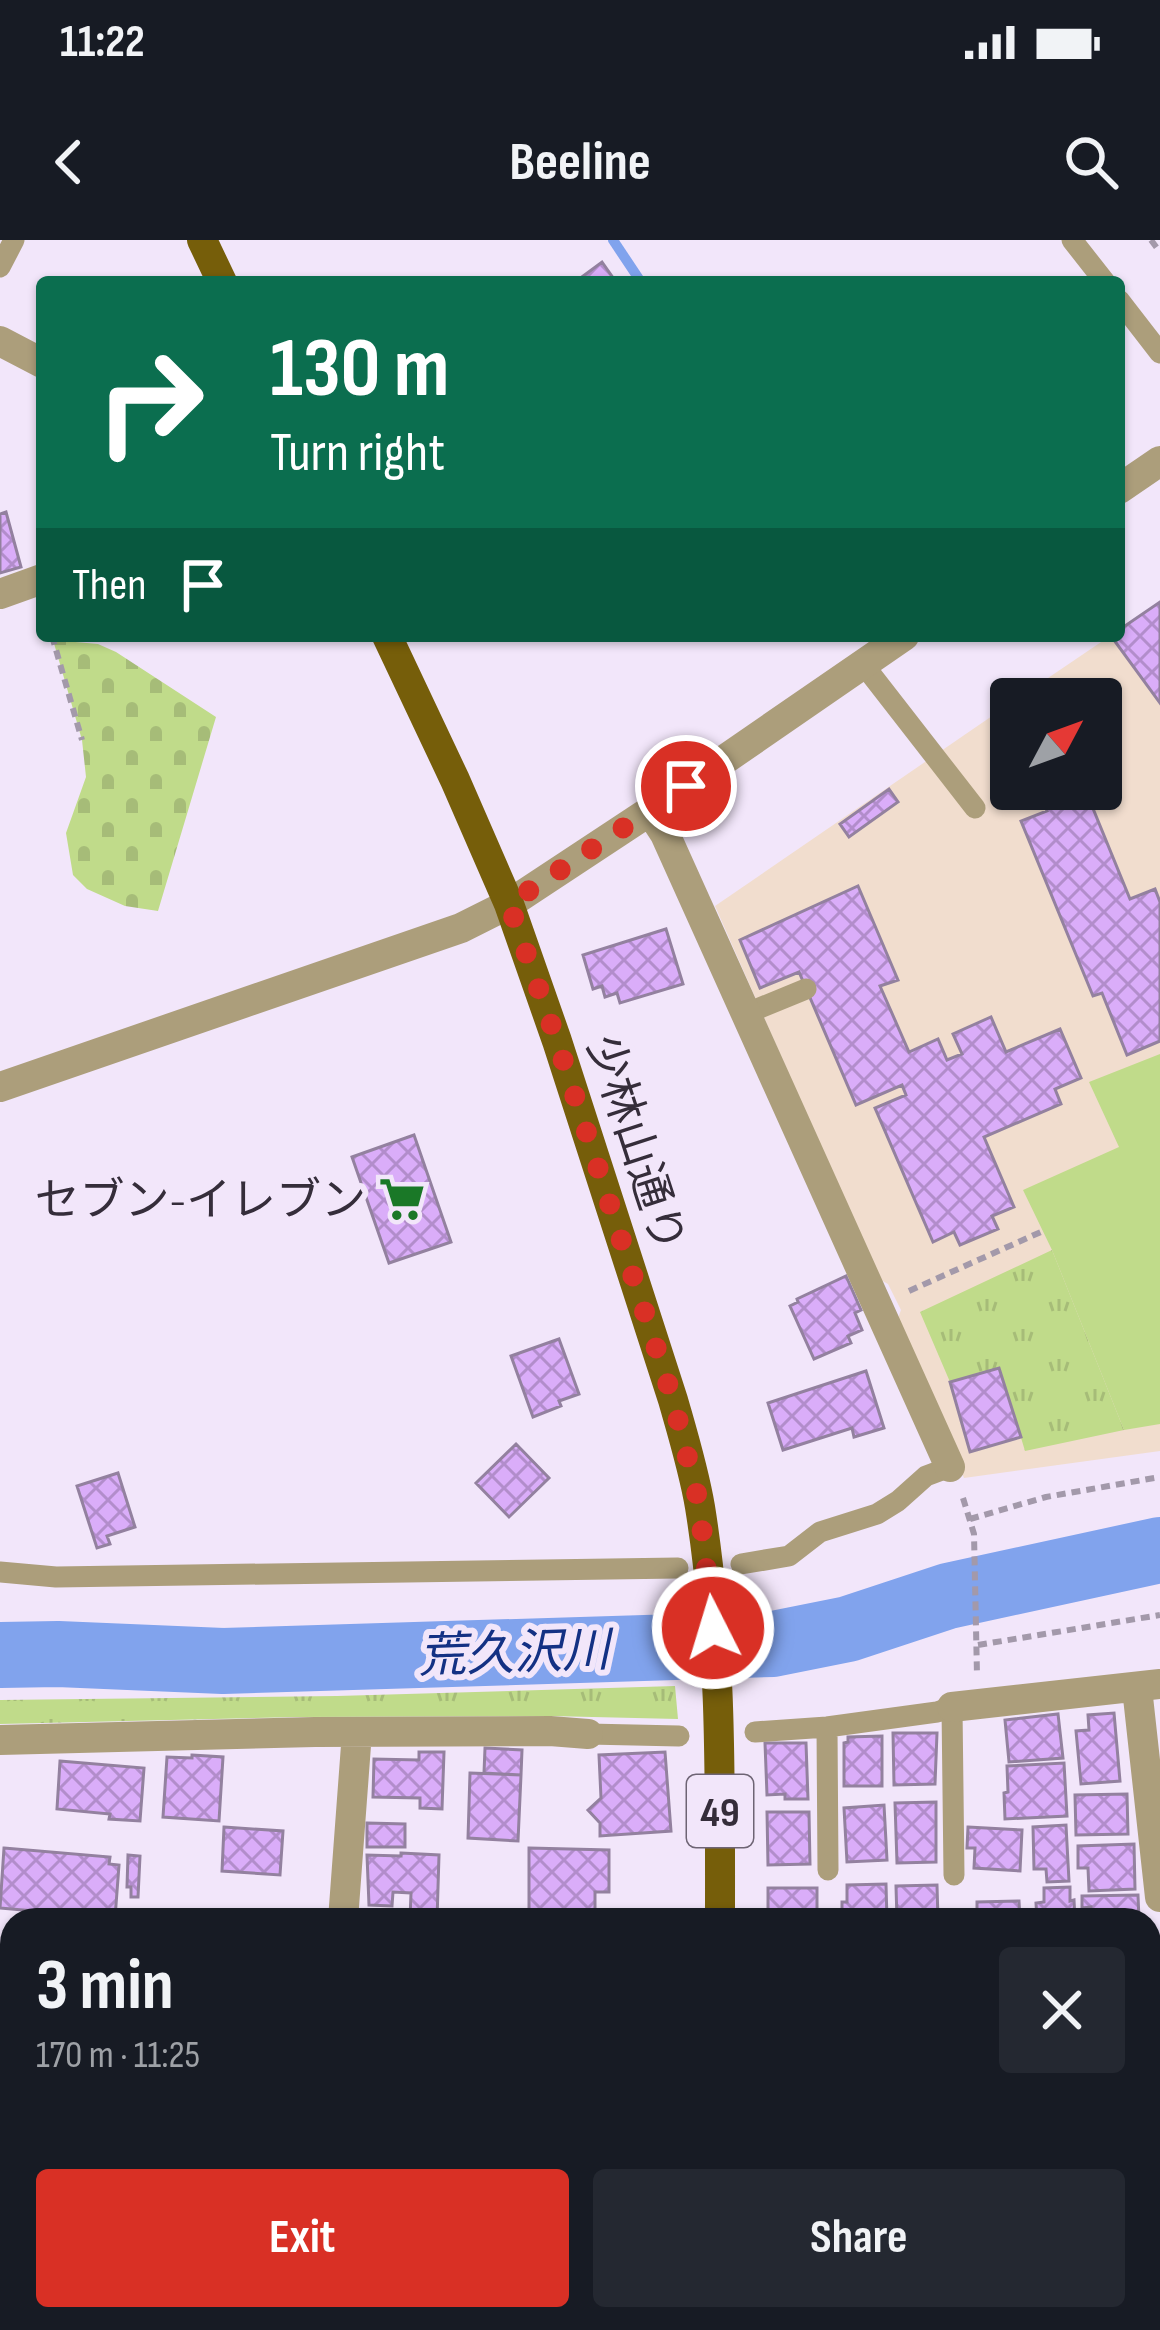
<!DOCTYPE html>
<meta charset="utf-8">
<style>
:root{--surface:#171b24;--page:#242831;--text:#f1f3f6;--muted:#9ea1a6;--accent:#d93025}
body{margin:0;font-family:"Sofia Sans Condensed","Noto Sans JP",sans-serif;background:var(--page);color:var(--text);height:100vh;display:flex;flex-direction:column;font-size:45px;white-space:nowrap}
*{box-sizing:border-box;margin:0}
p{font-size:39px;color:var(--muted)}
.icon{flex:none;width:66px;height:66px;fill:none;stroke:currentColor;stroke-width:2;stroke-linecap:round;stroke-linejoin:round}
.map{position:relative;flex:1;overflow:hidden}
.panel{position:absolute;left:0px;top:1668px;width:1161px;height:423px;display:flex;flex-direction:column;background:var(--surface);border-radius:36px 36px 0 0;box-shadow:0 3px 9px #0004}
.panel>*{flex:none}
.banner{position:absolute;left:36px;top:36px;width:1089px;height:366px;border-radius:12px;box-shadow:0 3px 9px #0004;background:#0b6e4f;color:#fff;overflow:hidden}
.needle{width:78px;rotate:49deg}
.tools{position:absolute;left:990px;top:438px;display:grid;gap:24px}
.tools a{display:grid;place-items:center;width:132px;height:132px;border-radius:12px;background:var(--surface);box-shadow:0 3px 9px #0004;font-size:60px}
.pin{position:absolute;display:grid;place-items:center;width:102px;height:102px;color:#fff;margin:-51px;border:6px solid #fff;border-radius:50%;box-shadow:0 3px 12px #0007}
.me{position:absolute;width:132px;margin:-66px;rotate:355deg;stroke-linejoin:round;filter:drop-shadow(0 0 9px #0008)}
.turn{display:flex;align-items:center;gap:42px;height:252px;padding:0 36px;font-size:54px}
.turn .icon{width:156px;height:156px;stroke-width:2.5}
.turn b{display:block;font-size:84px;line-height:102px}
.then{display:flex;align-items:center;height:114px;padding:0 36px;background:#0003;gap:24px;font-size:45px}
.round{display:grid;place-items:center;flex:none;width:126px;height:126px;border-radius:12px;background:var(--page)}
.headline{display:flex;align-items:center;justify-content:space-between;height:204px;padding:0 36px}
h1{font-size:72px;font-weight:700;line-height:90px}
.cta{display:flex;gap:24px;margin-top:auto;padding:24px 36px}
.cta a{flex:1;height:138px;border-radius:12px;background:var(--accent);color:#fff;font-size:48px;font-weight:700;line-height:138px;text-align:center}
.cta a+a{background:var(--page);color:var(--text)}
.status{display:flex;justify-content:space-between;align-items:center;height:84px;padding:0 60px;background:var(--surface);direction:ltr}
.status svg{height:33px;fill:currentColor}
header{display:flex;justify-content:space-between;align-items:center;height:156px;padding:0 36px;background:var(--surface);font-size:54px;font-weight:700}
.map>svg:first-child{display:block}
.education{fill:#f1ddce}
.grass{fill:url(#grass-tufts)}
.cemetery{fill:url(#cemetery-stones)}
.garden{fill:#c0db8a}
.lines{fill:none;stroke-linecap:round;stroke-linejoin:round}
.stream{stroke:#81a3ed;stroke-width:10}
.river{stroke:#81a3ed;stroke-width:66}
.building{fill:url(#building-cross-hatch);stroke:#93819f;stroke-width:3}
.path{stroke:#a399aa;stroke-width:6;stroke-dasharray:9 6;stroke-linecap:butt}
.service{stroke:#ac9e7b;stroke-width:21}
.minor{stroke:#ac9e7b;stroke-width:30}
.primary{stroke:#765e0a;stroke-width:30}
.route{stroke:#d93025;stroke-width:21;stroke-dasharray:0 37.8}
.labels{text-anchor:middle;stroke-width:12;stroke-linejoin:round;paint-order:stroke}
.shield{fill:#f2e6fa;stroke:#6e6474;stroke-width:3}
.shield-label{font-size:42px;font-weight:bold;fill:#352d3a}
.street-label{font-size:45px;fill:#352d3a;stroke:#f2e6fa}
.poi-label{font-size:45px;fill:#352d3a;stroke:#f2e6fa;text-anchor:end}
.water-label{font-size:48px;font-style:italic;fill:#133184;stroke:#f2e6fa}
</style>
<div class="status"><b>11:22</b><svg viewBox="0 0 49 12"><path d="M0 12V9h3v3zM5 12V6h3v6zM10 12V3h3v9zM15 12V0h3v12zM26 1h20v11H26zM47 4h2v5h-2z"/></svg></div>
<header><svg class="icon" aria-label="back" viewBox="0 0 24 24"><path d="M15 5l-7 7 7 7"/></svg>Beeline<svg class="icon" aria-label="search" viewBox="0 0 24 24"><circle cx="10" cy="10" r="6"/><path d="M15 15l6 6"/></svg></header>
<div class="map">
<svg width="1160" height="2090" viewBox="0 0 1160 2090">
<defs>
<pattern id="grass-tufts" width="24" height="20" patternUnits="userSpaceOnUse" patternTransform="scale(3)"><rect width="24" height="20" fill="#c0db8a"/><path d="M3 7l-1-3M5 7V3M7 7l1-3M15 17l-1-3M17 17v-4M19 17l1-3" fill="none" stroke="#a6bc78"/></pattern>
<pattern id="cemetery-stones" width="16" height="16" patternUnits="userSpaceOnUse" patternTransform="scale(3)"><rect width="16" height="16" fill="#c0db8a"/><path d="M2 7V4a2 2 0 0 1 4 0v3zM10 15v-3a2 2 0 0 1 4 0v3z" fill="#a6bc78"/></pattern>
<pattern id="building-cross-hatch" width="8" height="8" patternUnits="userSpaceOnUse" patternTransform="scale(3)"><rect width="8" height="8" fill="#daadf9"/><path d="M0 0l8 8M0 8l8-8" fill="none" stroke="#b28dcb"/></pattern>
</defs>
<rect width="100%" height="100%" fill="#f2e6fa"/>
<path class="education" d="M1160 362V1211L964 1238 897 1081 901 1070 888 1044 879 1039 715 666 1011 463V549H1101V459H1017L1110 396H1119V390Z"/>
<path class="grass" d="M1052 1010 1124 1190 1025 1211 1000 1128 950 1142 920 1072Z
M675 1446 678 1479 550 1476 298 1477 0 1484V1460L337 1456Z"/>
<path class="cemetery" d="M53 400 98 404 116 412 216 477 158 671 125 666 87 649 73 635 66 593 86 537 82 500Z"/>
<path class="garden" d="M1160 814V1184L1124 1190 1052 1010 1023 950 1119 907 1089 842Z"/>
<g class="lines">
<path class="stream" d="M613 0 641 42"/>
<path class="river" d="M0 1415 58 1414 223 1421 773 1404 848 1389 948 1356 1160 1310"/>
</g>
<path class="building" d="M602 22 616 42H575Z
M6 272 21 327 0 333V274Z
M1160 362V463L1111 396H1119V390Z
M889 549 898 562 849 597 840 584Z
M1049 549H1085L1130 659 1155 649 1160 662V801L1127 815 1102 753 1093 756 1021 581 1047 571 1039 553Z
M858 646 898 740 880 746 909 812 938 799 947 820 962 814 953 794 991 777 1006 812 1060 789 1081 838 1055 849 1061 864 984 897 1014 967 992 976 998 989 960 1005 954 992 933 1002 875 868 906 855 902 845 856 865 799 732 760 748 740 700Z
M666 689 683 744 620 763 617 753 605 757 602 746 593 749 583 715Z
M414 895 451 1002 389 1023 352 917Z
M846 1036 861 1070 855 1073 862 1090 848 1096 851 1103 814 1119 790 1066 798 1062 797 1059Z
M559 1099 579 1154 559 1161 561 1166 533 1177 511 1116Z
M999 1128 1021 1197 970 1212 950 1142Z
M866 1131 884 1188 854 1197 852 1188 783 1210 768 1163Z
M516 1204 549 1238 509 1277 476 1243Z
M118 1233 135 1287 107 1296 110 1304 97 1308 77 1246Z
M1114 1473 1120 1541 1081 1544 1076 1491 1089 1490 1088 1475Z
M1058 1474 1063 1518 1009 1522 1005 1480Z
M893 1493H937L935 1544 894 1545Z
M882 1496V1546H844V1503L848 1502V1497Z
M765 1503H806L808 1559H785V1554L767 1555Z
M485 1508 522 1510 521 1535 484 1533Z
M419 1512H444L442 1569 420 1568V1558L373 1557 374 1519 419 1520Z
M665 1512 671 1591 600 1596V1583L588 1570 601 1558 599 1515Z
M192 1515 223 1517 219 1581 163 1577 167 1517 192 1518Z
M60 1521 144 1528 140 1581 109 1579 110 1574 57 1569Z
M1064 1523 1067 1576 1005 1579 1004 1553 1008 1552 1007 1526Z
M470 1533 521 1535 518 1601 468 1598Z
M1127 1554 1128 1594 1076 1595 1075 1555Z
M936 1562V1622L897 1623 895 1563Z
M884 1565 887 1620 847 1622 844 1568Z
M767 1572H809L810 1624 768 1625Z
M367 1583 405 1584V1607H367Z
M1066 1585 1069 1641 1047 1642 1046 1629H1034L1033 1587Z
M224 1587 283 1591 280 1635 222 1631Z
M968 1587 1022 1590 1020 1631 974 1628 975 1608H967Z
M1134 1604 1135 1649 1089 1651 1088 1628H1078V1606Z
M4 1608 110 1617 109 1624 119 1625 115 1678 0 1668Z
M529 1608 609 1610V1652H595V1679L529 1678Z
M401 1613 439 1615 437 1680 410 1679 411 1653 393 1652 392 1666 369 1665 367 1615 401 1616Z
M128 1615 140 1616 138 1657H131V1647H127Z
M886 1644 887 1680H842V1662H847V1645Z
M937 1645 938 1680H897L896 1646Z
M1070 1647V1661L1074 1660 1075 1680H1037L1036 1663 1044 1662V1648Z
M768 1648H817V1680H768Z
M1138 1655 1139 1680H1091V1667L1082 1668V1656Z
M1019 1661 1020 1680H949V1675L977 1674V1662Z
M0 1760 12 1761V1811L0 1810Z
M0 1961 12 1963V2010L0 2009Z
M31 2079H85L84 2090H30Z
M94 2079H128L127 2090H92Z
M196 2079H251V2083H249V2090H196Z
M336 2079H379L378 2090H336Z
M552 2079H616L614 2090H550Z
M855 2079H897V2090H856Z
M933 2079H975V2090H933Z
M985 2079 1049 2081 1048 2090H985Z"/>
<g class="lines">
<path class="path" d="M1151 0 1160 12
M52 396 82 500
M909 1051 1043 991
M963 1258 974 1294 977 1435
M970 1279 1046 1257 1160 1237
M978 1405 1160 1375"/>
<path class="service" d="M1072 0 1105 42
M0 27 14 0
M1119 60 1160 113
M863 424 975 568
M745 774 806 749
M741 1324 789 1316 820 1292 877 1274 898 1261 926 1236 950 1227
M0 1332 56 1337 678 1328
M827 1487 828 1630
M755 1492 827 1487 937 1472 952 1467 954 1635
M588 1494 679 1496"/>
<path class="minor" d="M0 101 42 123
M1119 249 1160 221
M0 354 42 339
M650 571 665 594 950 1227
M0 847 461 688 509 664 650 571 904 396
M1137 1448 1160 1657
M952 1467 1160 1444
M0 1500 315 1492 550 1491 588 1494
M343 1680 357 1492
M1149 2073 1160 2075
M1071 2079V2090
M313 2090 314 2079"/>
<path class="primary" d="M202 0 222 42
M387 396 455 540 509 664 557 801 673 1160C683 1195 694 1231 700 1267 722 1404 720 1542 720 1680
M722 2079V2090"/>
</g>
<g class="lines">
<path class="route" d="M686 546 509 664 557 801 673 1160 699 1263 713 1388"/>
</g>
<defs>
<g id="supermarket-bare" transform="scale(3.6)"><path d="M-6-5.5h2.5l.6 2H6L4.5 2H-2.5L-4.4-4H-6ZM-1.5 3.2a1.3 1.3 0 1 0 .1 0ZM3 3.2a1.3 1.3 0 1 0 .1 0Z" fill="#1a7827" stroke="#f2e6fa" stroke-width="2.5" paint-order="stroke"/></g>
</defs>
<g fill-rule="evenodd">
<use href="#supermarket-bare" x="402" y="959"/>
</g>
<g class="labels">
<rect class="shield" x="687" y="1535" width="66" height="72" rx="9"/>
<g class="shield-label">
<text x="720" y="1586">49</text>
</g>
<g class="street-label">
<text transform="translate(637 903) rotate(72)" y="16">少林山通り</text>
</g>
<g class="poi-label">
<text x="366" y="975">セブン-イレブン</text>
</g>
<g class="water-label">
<text transform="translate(514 1412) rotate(-2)" y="17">荒久沢川</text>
</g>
</g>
</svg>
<div class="tools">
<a><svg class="needle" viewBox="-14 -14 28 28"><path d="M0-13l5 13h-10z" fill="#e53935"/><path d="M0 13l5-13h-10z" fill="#9ea1a6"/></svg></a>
</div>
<div class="pin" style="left:686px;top:546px;background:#d93025"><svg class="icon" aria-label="arrive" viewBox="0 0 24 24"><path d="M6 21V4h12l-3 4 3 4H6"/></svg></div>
<svg class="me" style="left:713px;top:1388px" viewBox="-20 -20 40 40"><circle r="17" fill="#d93025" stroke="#fff" stroke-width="3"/><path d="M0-11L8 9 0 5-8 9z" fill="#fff"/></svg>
<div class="banner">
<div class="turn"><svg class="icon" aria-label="right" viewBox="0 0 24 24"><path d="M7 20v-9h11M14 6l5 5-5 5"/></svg><div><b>130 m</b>Turn right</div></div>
<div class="then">Then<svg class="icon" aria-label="arrive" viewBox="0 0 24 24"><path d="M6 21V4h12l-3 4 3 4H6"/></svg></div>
</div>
<section class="panel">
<div class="headline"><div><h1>3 min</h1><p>170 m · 11:25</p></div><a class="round"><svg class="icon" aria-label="close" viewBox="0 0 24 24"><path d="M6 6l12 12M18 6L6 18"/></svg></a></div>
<div class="cta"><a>Exit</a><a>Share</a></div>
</section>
</div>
